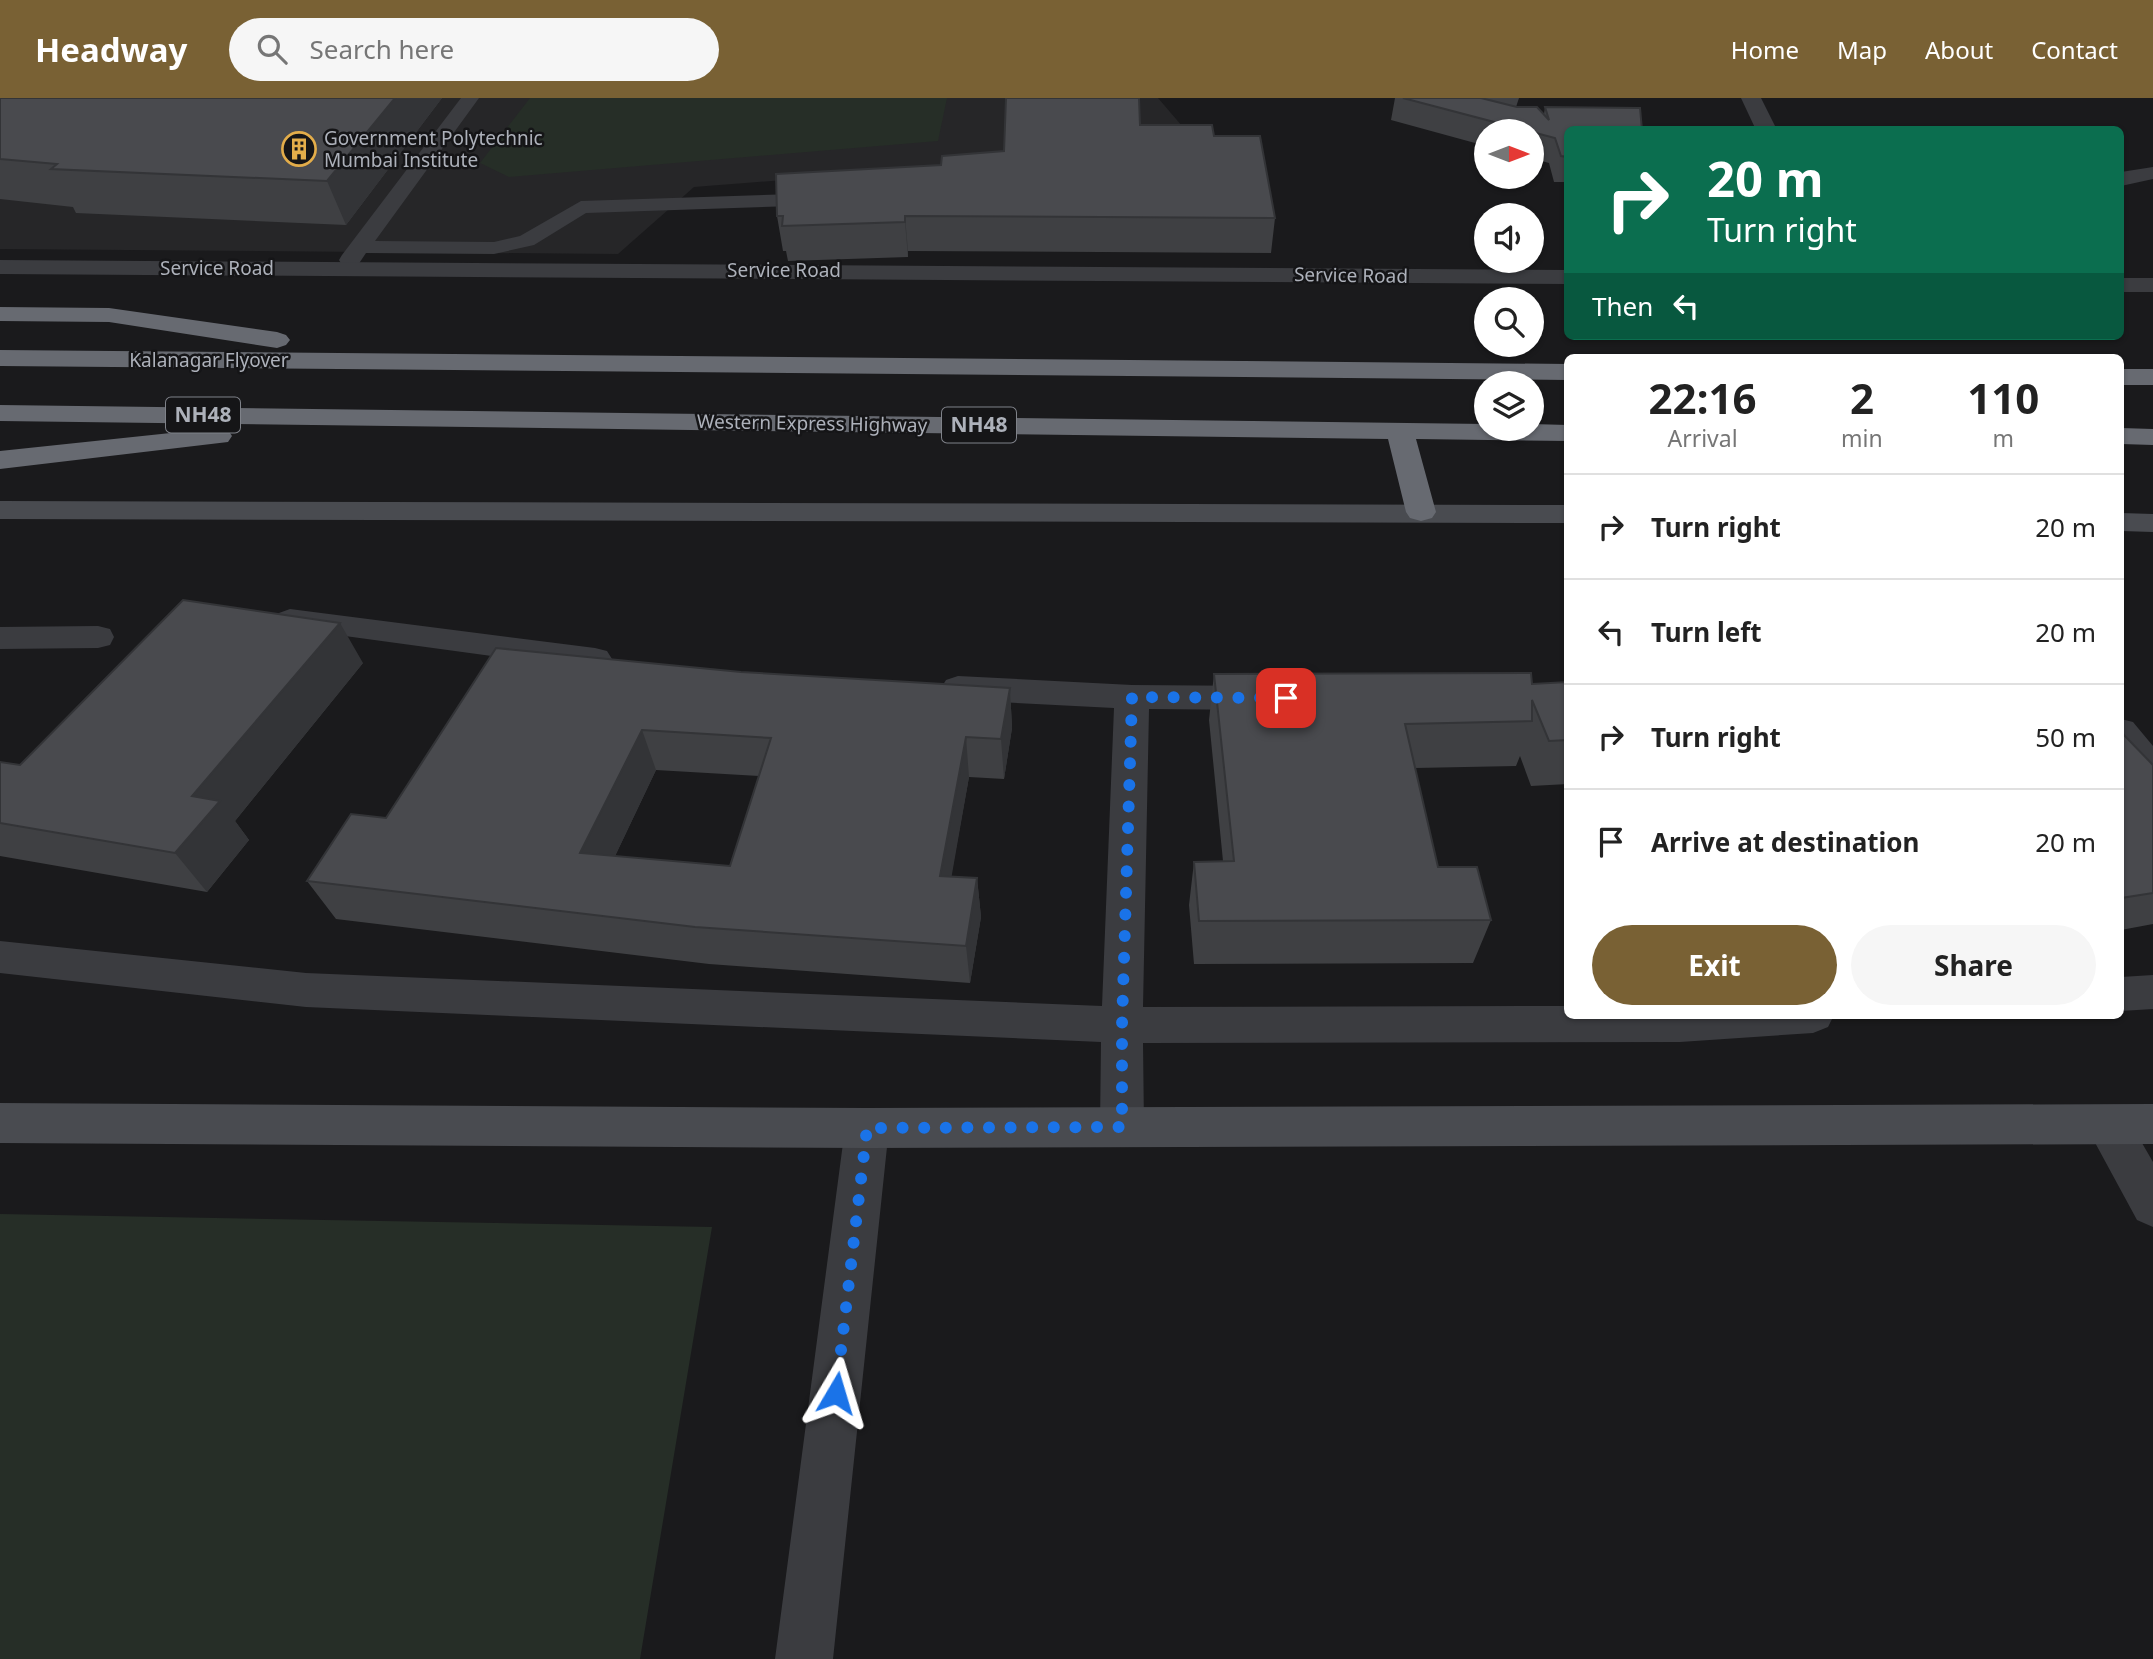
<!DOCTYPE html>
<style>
:root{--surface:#fff;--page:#f6f6f6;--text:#222;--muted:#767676;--line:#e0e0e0;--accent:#796134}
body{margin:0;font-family:"Noto Sans",sans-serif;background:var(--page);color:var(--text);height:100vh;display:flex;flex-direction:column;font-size:26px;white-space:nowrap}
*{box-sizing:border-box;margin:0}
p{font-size:23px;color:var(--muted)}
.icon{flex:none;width:38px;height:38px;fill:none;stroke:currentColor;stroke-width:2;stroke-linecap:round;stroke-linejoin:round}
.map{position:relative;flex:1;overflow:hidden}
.panel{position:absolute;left:1564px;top:256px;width:560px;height:665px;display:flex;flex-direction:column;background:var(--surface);border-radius:10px;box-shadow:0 2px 5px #0004}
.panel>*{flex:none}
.top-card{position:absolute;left:1564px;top:28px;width:560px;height:214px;border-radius:10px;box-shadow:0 2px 5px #0004;background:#0b6e4f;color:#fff;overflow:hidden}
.needle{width:46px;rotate:90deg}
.tools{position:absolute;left:1474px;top:21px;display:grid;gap:14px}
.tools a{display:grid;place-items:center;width:70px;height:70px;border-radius:50%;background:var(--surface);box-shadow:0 2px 5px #0004;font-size:35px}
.pin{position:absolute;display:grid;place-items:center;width:60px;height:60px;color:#fff;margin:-30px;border-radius:14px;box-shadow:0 4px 10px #0006}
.me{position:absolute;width:77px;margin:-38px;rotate:7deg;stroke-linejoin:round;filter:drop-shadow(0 0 5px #0008)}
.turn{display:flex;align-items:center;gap:24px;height:147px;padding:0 28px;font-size:32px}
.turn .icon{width:91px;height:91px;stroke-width:2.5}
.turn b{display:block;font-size:49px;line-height:60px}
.then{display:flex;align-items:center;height:66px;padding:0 28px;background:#0003;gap:14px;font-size:26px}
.eta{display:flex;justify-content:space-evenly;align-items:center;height:119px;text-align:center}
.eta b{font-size:42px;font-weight:700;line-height:49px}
.cta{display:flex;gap:14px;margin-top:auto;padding:14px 28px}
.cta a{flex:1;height:80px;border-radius:42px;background:var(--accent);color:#fff;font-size:28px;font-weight:700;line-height:80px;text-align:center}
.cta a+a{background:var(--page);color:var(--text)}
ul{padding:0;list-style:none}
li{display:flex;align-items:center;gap:21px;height:105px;padding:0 28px;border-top:2px solid var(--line)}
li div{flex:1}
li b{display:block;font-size:26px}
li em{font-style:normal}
header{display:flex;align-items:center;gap:42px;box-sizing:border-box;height:98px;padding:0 35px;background:var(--accent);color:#fff}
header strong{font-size:33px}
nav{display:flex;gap:38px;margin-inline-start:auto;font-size:24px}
.search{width:490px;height:63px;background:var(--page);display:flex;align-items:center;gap:18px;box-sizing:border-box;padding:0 24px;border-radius:38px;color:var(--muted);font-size:26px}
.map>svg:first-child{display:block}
.built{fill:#262628}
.green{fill:#262e27}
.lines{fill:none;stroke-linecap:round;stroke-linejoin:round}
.lane{fill:#3b3c40;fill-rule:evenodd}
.street{fill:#3b3c40;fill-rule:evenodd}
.secondary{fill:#494b50;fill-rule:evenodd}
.highway{fill:#676a71;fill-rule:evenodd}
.wall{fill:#3f4043;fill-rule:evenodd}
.shaded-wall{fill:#333437}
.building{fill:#494a4e;stroke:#333437;stroke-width:2;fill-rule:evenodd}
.route{stroke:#1a73e8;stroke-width:12;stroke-dasharray:0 21.6}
.labels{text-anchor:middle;stroke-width:5;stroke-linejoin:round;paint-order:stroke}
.far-poi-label{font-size:19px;fill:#adb1ba;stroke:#151517;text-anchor:start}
.far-street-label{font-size:19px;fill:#adb1ba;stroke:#151517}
.shield{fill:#151517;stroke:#7f8289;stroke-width:2}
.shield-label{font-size:21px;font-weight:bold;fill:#adb1ba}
</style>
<header>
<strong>Headway</strong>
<div class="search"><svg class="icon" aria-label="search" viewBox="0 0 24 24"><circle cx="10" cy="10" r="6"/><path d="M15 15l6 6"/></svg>Search here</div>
<nav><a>Home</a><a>Map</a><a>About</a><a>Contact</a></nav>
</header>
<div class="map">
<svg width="2153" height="1561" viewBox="0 0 2153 1561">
<rect width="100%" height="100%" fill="#1a1a1c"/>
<path class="built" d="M0 0H1158L1201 50 694 89 618 156 0 151Z"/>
<path class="green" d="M530 0H947L938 43 509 79 480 65Z
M0 1116 712 1129 640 1561H0Z"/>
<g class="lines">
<path class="lane" d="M461 0H479L375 143 494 144 520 138 581 103 825 95 832 97 835 101 832 105 825 107 586 115 534 147 494 156 366 155 358 167H342L339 162 342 157Z"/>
<path class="street" d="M1741 0H1761L1777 32H1756Z
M2153 69V81L2121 88V74Z
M0 162 1568 172V186L0 176Z
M2121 180H2153V194H2121Z
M290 511 595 550 607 553 612 561 607 569 595 572 279 529 274 522 279 515Z
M98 528 110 531 114 539 110 547 98 550 0 551V529Z
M958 578 1132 587 1265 588 1277 592 1282 600 1277 608 1265 612 1149 611 1143 909 1568 908V917H1834L1828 929 1813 935 1680 944 1143 945 1144 1029 1138 1043 1122 1049 1106 1043 1100 1029 1101 944 306 909 0 875V843L306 875 1102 908 1114 610 958 602 946 598 941 590 946 582Z
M2121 621 2133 624 2153 648V685C2119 675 2121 650 2121 621Z
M2153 877V911L2121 913V879Z
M2108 1008 2124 1014 2153 1064V1129L2137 1122 2086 1028 2092 1014Z
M867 1010 883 1016 889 1030 833 1561H775L845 1030 851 1016Z"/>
<path class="secondary" d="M0 403 1568 407V425L0 421Z
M2121 415 2153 416V434L2121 433Z
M0 1005 867 1010 2153 1006V1046L867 1050 0 1045Z"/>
<path class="highway" d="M0 209 109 210 277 234 286 237 290 242 286 247 277 250 109 224 0 223Z
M0 252 1568 266V282L0 268Z
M2121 271H2153V287H2121Z
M0 307 1486 326V331H1531V326L1568 327V343L1416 341 1436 414 1432 420 1421 423 1410 420 1406 414 1388 341 0 323Z
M218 330 228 332 232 338 228 344 0 371V353Z
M2121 330 2153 331V347L2121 346Z"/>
</g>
<path class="wall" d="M0 0H442L346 127 76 115 73 109 0 101Z
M1395 0H1519L1516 9 1544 16 1545 9 1568 32V84H1554L1549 65 1531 60V33H1486V48L1391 22Z
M1140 27 1214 38 1275 120 1271 155 908 153V159L788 163 786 153H783L777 118 941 67 1004 53Z
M363 565 235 723 249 742 207 794 0 758V664L20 667Z
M741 574 1010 590 1012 630 1004 681 969 679 951 778 977 780 981 819 970 885 709 866 336 821 307 783 386 720ZM656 672 759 678 730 768 615 758Z
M1214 576 1532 586 1568 584V686L1531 688 1520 658 1516 668 1415 670 1438 769 1491 822 1473 865 1194 866 1189 807 1194 764 1223 763 1209 622Z
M2121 634 2153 667V826L2121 832Z"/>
<path class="shaded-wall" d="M395 0H442L346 127 327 83Z
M905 118 908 153V159L905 124Z
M340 525 363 565 235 723 249 742 207 794 175 755 192 698Z
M1010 590 1012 630 1004 681 1001 641Z
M642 632 656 672 598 794 580 755Z
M966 639 969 679 945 816 940 778Z
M977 780 981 819 970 885 966 848Z"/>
<path class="building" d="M0 0H395L327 83 51 71 57 66 0 61Z
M1006 0H1139L1140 27H1212L1214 38H1260L1275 120 905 118V124L782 128 783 118H777L776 76 941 67 942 58 1004 53Z
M1403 0H1481L1517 9H1537L1549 22 1545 9 1640 10 1642 32H1568V59L1561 58 1555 40Z
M183 502 340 525 192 698 220 703 175 755 0 725V664L20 667Z
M496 550 741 574 1010 590 1001 641 966 639 940 778 977 780 966 848 695 829 307 783 351 716 386 720ZM642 632 771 640 730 768 580 755Z
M1531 575 1532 586 1568 584V642L1549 643 1532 602V623L1405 626 1438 769H1477L1491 822 1199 823 1194 764 1234 763 1214 576Z
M2121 634 2153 667V795L2121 800Z"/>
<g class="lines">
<path class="route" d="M836 1295 867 1030 1122 1029V927L1132 599 1286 600"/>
</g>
<defs>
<g id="building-ring" transform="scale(1.75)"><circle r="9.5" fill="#151517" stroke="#e3ad4a" stroke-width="1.5"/><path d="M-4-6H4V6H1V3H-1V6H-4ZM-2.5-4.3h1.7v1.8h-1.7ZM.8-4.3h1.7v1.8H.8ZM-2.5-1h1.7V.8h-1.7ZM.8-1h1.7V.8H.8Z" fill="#e3ad4a"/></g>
</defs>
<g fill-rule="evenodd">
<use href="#building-ring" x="299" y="51"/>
</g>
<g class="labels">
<g class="far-poi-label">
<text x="324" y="47">Government Polytechnic<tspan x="324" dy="22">Mumbai Institute</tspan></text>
</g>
<g class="far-street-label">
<text x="217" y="177">Service Road</text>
<text x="784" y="179">Service Road</text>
<text transform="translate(1351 177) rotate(1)" y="7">Service Road</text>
<text x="209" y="269">Kalanagar Flyover</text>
<text transform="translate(812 325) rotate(1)" y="7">Western Express Highway</text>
</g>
<g class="shield">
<rect x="166" y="299.5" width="74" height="35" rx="5"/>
<rect x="942" y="309.5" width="74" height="35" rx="5"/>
</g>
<g class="shield-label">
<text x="203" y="324">NH48</text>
<text x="979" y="334">NH48</text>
</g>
</g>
</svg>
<div class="tools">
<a><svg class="needle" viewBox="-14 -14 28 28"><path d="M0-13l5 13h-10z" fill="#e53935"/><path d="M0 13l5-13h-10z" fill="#767676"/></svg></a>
<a><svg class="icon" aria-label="sound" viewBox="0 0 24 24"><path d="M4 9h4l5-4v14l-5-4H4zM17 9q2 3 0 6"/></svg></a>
<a><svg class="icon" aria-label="search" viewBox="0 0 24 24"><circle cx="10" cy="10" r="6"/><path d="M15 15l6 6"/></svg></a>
<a><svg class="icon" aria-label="layers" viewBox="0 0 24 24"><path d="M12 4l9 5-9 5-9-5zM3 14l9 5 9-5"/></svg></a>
</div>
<div class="pin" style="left:1286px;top:600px;background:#d93025"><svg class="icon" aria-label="arrive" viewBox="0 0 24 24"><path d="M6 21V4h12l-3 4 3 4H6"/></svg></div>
<svg class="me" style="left:836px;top:1295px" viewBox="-20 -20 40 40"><path d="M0-17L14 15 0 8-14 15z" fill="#1a73e8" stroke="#fff" stroke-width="4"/></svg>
<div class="top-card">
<div class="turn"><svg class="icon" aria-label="right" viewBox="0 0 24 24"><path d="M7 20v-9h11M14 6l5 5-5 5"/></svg><div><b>20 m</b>Turn right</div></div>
<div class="then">Then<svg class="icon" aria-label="left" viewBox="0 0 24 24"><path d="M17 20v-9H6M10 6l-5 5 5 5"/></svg></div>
</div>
<section class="panel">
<div class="eta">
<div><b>22:16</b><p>Arrival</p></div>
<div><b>2</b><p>min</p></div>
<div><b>110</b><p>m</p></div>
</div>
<ul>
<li><svg class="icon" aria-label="right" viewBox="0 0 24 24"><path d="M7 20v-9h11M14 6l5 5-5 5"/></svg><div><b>Turn right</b></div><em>20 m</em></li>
<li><svg class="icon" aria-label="left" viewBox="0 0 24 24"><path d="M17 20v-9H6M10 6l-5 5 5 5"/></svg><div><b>Turn left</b></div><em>20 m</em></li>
<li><svg class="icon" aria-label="right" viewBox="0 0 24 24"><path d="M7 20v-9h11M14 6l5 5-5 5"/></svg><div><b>Turn right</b></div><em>50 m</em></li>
<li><svg class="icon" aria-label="arrive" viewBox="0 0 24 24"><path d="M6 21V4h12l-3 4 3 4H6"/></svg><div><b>Arrive at destination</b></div><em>20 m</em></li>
</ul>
<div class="cta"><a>Exit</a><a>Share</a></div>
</section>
</div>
